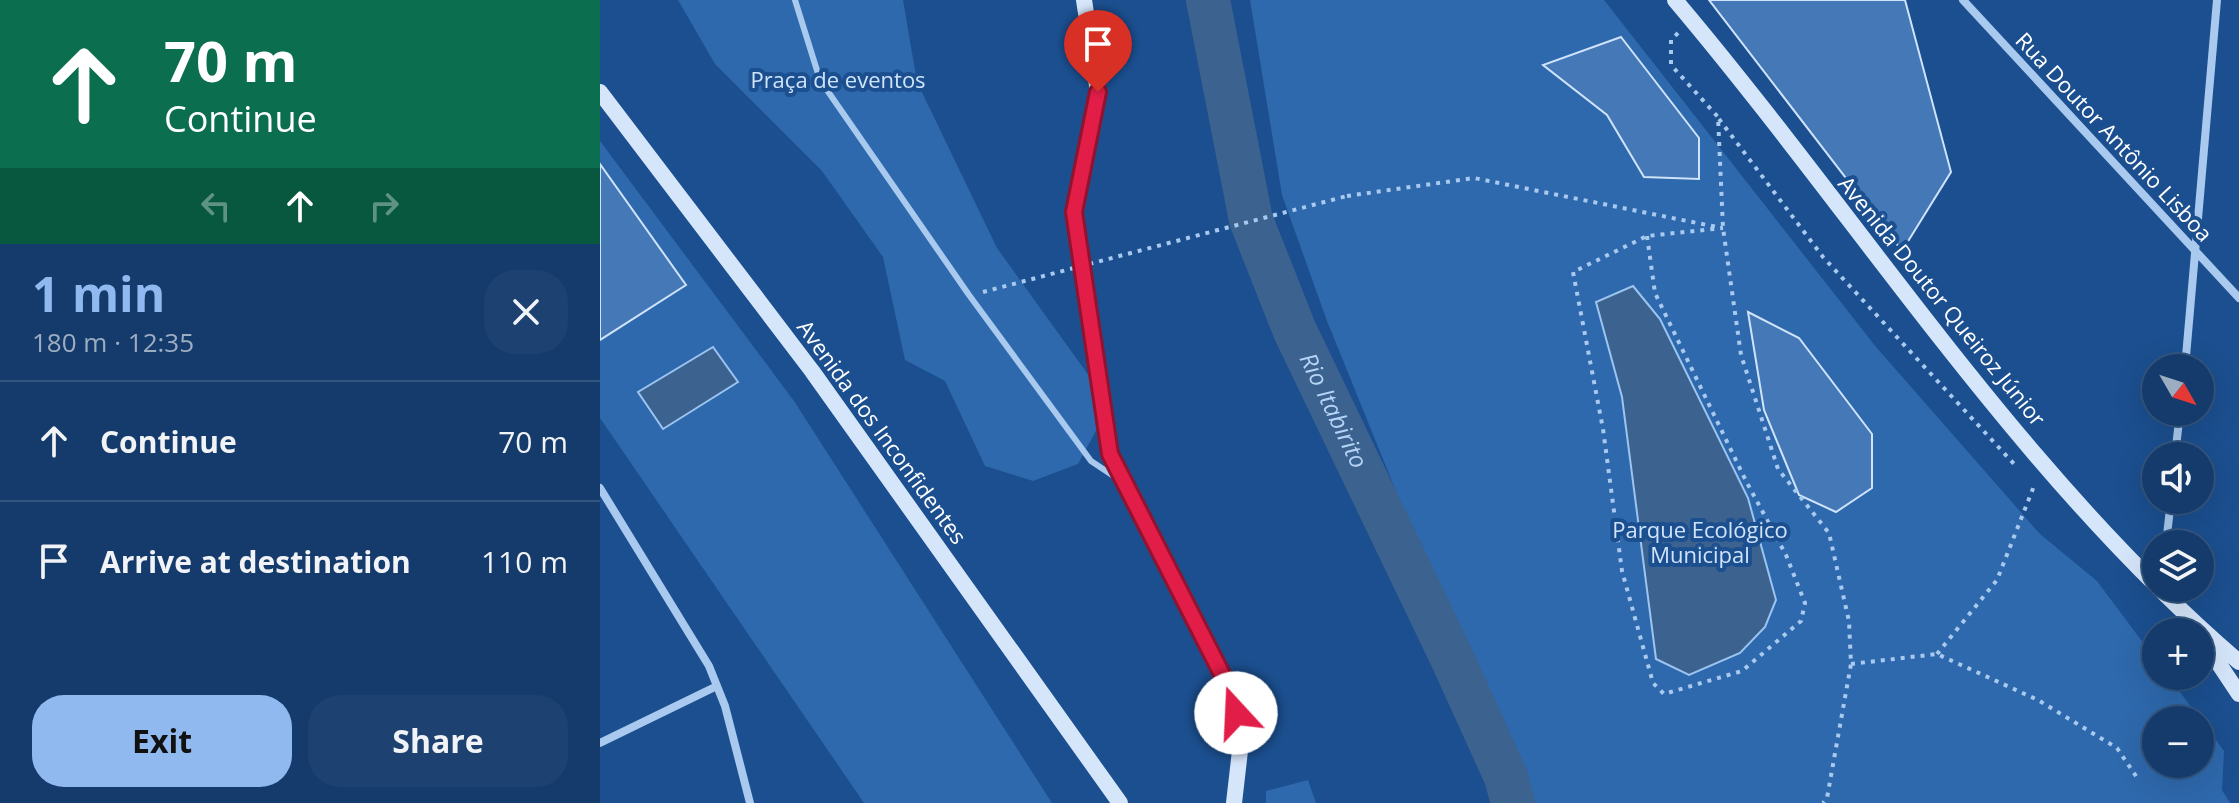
<!DOCTYPE html>
<meta charset="utf-8">
<style>
:root{--surface:#143b6b;--page:#1d4271;--text:#f1f3f6;--muted:#9dadc1;--line:#33557e;--accent:#90b9f0}
body{margin:0;font-family:"Open Sans",sans-serif;background:var(--page);color:var(--text);height:100vh;display:flex;flex-direction:column;font-size:30px;white-space:nowrap}
*{box-sizing:border-box;margin:0}
p{font-size:26px;color:var(--muted)}
.icon{flex:none;width:44px;height:44px;fill:none;stroke:currentColor;stroke-width:2;stroke-linecap:round;stroke-linejoin:round}
.map{position:relative;flex:1;overflow:hidden}
.side{display:flex;flex-direction:column;background:var(--surface);width:600px}
.side>*{flex:none}
.top-card{background:#0b6e4f;color:#fff;overflow:hidden}
.needle{width:52px;rotate:129deg}
.fabs{position:absolute;left:1542px;top:354px;display:grid;gap:16px}
.fabs a{display:grid;place-items:center;width:72px;height:72px;border-radius:50%;background:var(--surface);box-shadow:0 8px 32px #0002,0 0 0 2px var(--line);font-size:40px}
.pin{position:absolute;display:grid;place-items:center;width:68px;height:68px;color:#fff;margin:-82px -34px;border-radius:50% 50% 50% 0;rotate:-45deg;box-shadow:0 0 8px #0007}
.pin .icon{rotate:45deg}
.me{position:absolute;width:88px;margin:-44px;rotate:340deg;stroke-linejoin:round;filter:drop-shadow(0 0 6px #0008)}
.turn{display:flex;align-items:center;gap:28px;height:168px;padding:0 32px;font-size:36px}
.turn .icon{width:104px;height:104px;stroke-width:2.5}
.turn b{display:block;font-size:56px;line-height:68px}
.lanes{display:flex;align-items:center;height:76px;padding:0 32px;background:#0003;justify-content:center;gap:40px;direction:ltr}
.lanes .off{opacity:.35}
.round{display:grid;place-items:center;flex:none;width:84px;height:84px;border-radius:32px;background:var(--page)}
.head{display:flex;align-items:center;justify-content:space-between;height:136px;padding:0 32px}
h1{font-size:48px;font-weight:700;line-height:60px;color:var(--accent)}
.button{display:flex;gap:16px;margin-top:auto;padding:16px 32px}
.button a{flex:1;height:92px;border-radius:32px;background:var(--accent);color:#111;font-size:32px;font-weight:700;line-height:92px;text-align:center}
.button a+a{background:var(--page);color:var(--text)}
ul{padding:0;list-style:none}
li{display:flex;align-items:center;gap:24px;height:120px;padding:0 32px;border-top:2px solid var(--line)}
li div{flex:1}
li b{display:block;font-size:30px}
li em{font-style:normal}
main{display:flex;flex:1;min-height:0}
.map>svg:first-child{display:block}
.green{fill:#2e69ad;fill-rule:evenodd}
.water{fill:#3c6290;stroke:#9cc4f0;stroke-width:2}
.lines{fill:none;stroke-linecap:round;stroke-linejoin:round}
.river{stroke:#3c6290;stroke-width:44}
.building{fill:#4478b7;stroke:#cfe3fa;stroke-width:2}
.path{stroke:#a9c9ee;stroke-width:4;stroke-dasharray:4 6;stroke-linecap:butt}
.lane{stroke:#a9c9ee;stroke-width:6}
.street{stroke:#a9c9ee;stroke-width:8}
.secondary{stroke:#d6e6fa;stroke-width:16}
.path-bridge{stroke:#a9c9ee;stroke-width:4;stroke-dasharray:4 6;stroke-linecap:butt}
.route-casing{stroke:#92132f;stroke-width:20}
.route{stroke:#e11d48;stroke-width:14}
.labels{text-anchor:middle;stroke-width:8;stroke-linejoin:round;paint-order:stroke}
.park-label{font-size:22px;fill:#cfe3fa;stroke:#1b4f8f}
.street-label{font-size:22px;fill:#fff;stroke:#1b4f8f}
.water-label{font-size:24px;font-style:italic;fill:#b5d3f5;stroke:#1b4f8f}
</style>
<main>
<section class="side">
<div class="top-card">
<div class="turn"><svg class="icon" aria-label="ahead" viewBox="0 0 24 24"><path d="M12 20V5M6 11l6-6 6 6"/></svg><div><b>70 m</b>Continue</div></div>
<div class="lanes"><svg class="icon off" aria-label="left" viewBox="0 0 24 24"><path d="M17 20v-9H6M10 6l-5 5 5 5"/></svg><svg class="icon" aria-label="ahead" viewBox="0 0 24 24"><path d="M12 20V5M6 11l6-6 6 6"/></svg><svg class="icon off" aria-label="right" viewBox="0 0 24 24"><path d="M7 20v-9h11M14 6l5 5-5 5"/></svg></div>
</div>
<div class="head"><div><h1>1 min</h1><p>180 m · 12:35</p></div><a class="round"><svg class="icon" aria-label="close" viewBox="0 0 24 24"><path d="M6 6l12 12M18 6L6 18"/></svg></a></div>
<ul>
<li><svg class="icon" aria-label="ahead" viewBox="0 0 24 24"><path d="M12 20V5M6 11l6-6 6 6"/></svg><div><b>Continue</b></div><em>70 m</em></li>
<li><svg class="icon" aria-label="arrive" viewBox="0 0 24 24"><path d="M6 21V4h12l-3 4 3 4H6"/></svg><div><b>Arrive at destination</b></div><em>110 m</em></li>
</ul>
<div class="button"><a>Exit</a><a>Share</a></div>
</section>
<div class="map">
<svg width="1639" height="803" viewBox="0 0 1639 803">
<rect width="100%" height="100%" fill="#1b4f8f"/>
<path class="green" d="M78 0H303L317 82 397 248 510 405 478 464 433 481 385 466 345 381 305 360 283 257 222 171 115 64Z
M650 0H1004L1276 347 1440 534 1497 581 1556 660V676H1568L1624 751 1622 790 1630 803H926L918 772 828 570 727 321 682 195ZM1556 720H1600V764H1556Z
M0 141 194 401 452 803H264L0 418Z
M708 780 716 803H666V791Z"/>
<path class="water" d="M1033 286 1060 319 1148 498 1176 600 1165 627 1140 653 1089 675 1056 659 1022 397 996 302Z
M113 347 138 382 63 429 38 392Z"/>
<g class="lines">
<path class="river" id="s1" d="M608 0 651 220 695 331 852 658 906 777 913 803"/>
</g>
<path class="building" d="M1109 0H1305L1351 172 1302 251Z
M1021 37 1099 138V179L1044 177 1007 115 943 65Z
M0 164 86 285 0 340Z
M1148 312 1199 338 1272 434V488L1236 512 1199 495 1164 410Z"/>
<g class="lines">
<path class="path" d="M1078 33 1071 40V65L1118 117 1123 228 1141 355 1178 469 1229 533 1249 621 1251 664 1227 798 1223 803
M1119 119 1223 257 1415 465
M747 196 874 178 1117 227
M1047 236 1055 293 1146 481 1186 555 1205 603 1201 621 1142 671 1064 694 1053 683 1022 571 1003 429 973 272 1047 236 1123 228
M1337 654 1397 580 1434 486
M1251 664 1337 654 1438 700 1517 748 1538 779"/>
<path class="lane" d="M195 0 220 80 369 295 491 461 518 479"/>
<path class="street" d="M1363 0 1639 298
M1585 368 1617 0
M1575 456 1580 412
M0 488 109 666 125 706 150 803
M1566 544 1571 500
M0 743 117 686"/>
<path class="secondary" d="M484 0 498 92 474 212 510 454 627 684 641 742 634 803
M1075 0C1261 220 1419 474 1639 662
M0 92 212 371 520 803
M1603 640 1639 694"/>
<path class="path-bridge" d="M383 292 747 196"/>
</g>
<g class="lines">
<g class="route-casing">
<path id="route" d="M498 92 474 212 510 454 627 684 636 713"/>
</g>
<use href="#route" class="route"/>
</g>
<g class="labels">
<g class="park-label">
<text x="238" y="88">Praça de eventos</text>
<text x="1100" y="538">Parque Ecológico<tspan x="1100" dy="25">Municipal</tspan></text>
</g>
<g class="street-label">
<text transform="translate(1514 137) rotate(47)" y="8">Rua Doutor Antônio Lisboa</text>
<text transform="translate(1342 301) rotate(51)" y="8">Avenida Doutor Queiroz Júnior</text>
<text transform="translate(282 432) rotate(54)" y="8">Avenida dos Inconfidentes</text>
</g>
<g class="water-label">
<text dy="8" stroke="none"><textPath href="#s1" startOffset="432">Rio Itabirito</textPath></text>
</g>
</g>
</svg>
<div class="fabs">
<a><svg class="needle" viewBox="-14 -14 28 28"><path d="M0-13l5 13h-10z" fill="#e53935"/><path d="M0 13l5-13h-10z" fill="#9dadc1"/></svg></a>
<a><svg class="icon" aria-label="sound" viewBox="0 0 24 24"><path d="M4 9h4l5-4v14l-5-4H4zM17 9q2 3 0 6"/></svg></a>
<a><svg class="icon" aria-label="layers" viewBox="0 0 24 24"><path d="M12 4l9 5-9 5-9-5zM3 14l9 5 9-5"/></svg></a>
<a>+</a>
<a>−</a>
</div>
<div class="pin" style="left:498px;top:92px;background:#d93025"><svg class="icon" aria-label="arrive" viewBox="0 0 24 24"><path d="M6 21V4h12l-3 4 3 4H6"/></svg></div>
<svg class="me" style="left:636px;top:713px" viewBox="-20 -20 40 40"><circle r="19" fill="#fff"/><path d="M0-13L10 11 0 6-10 11z" fill="#e11d48"/></svg>
</div>
</main>
